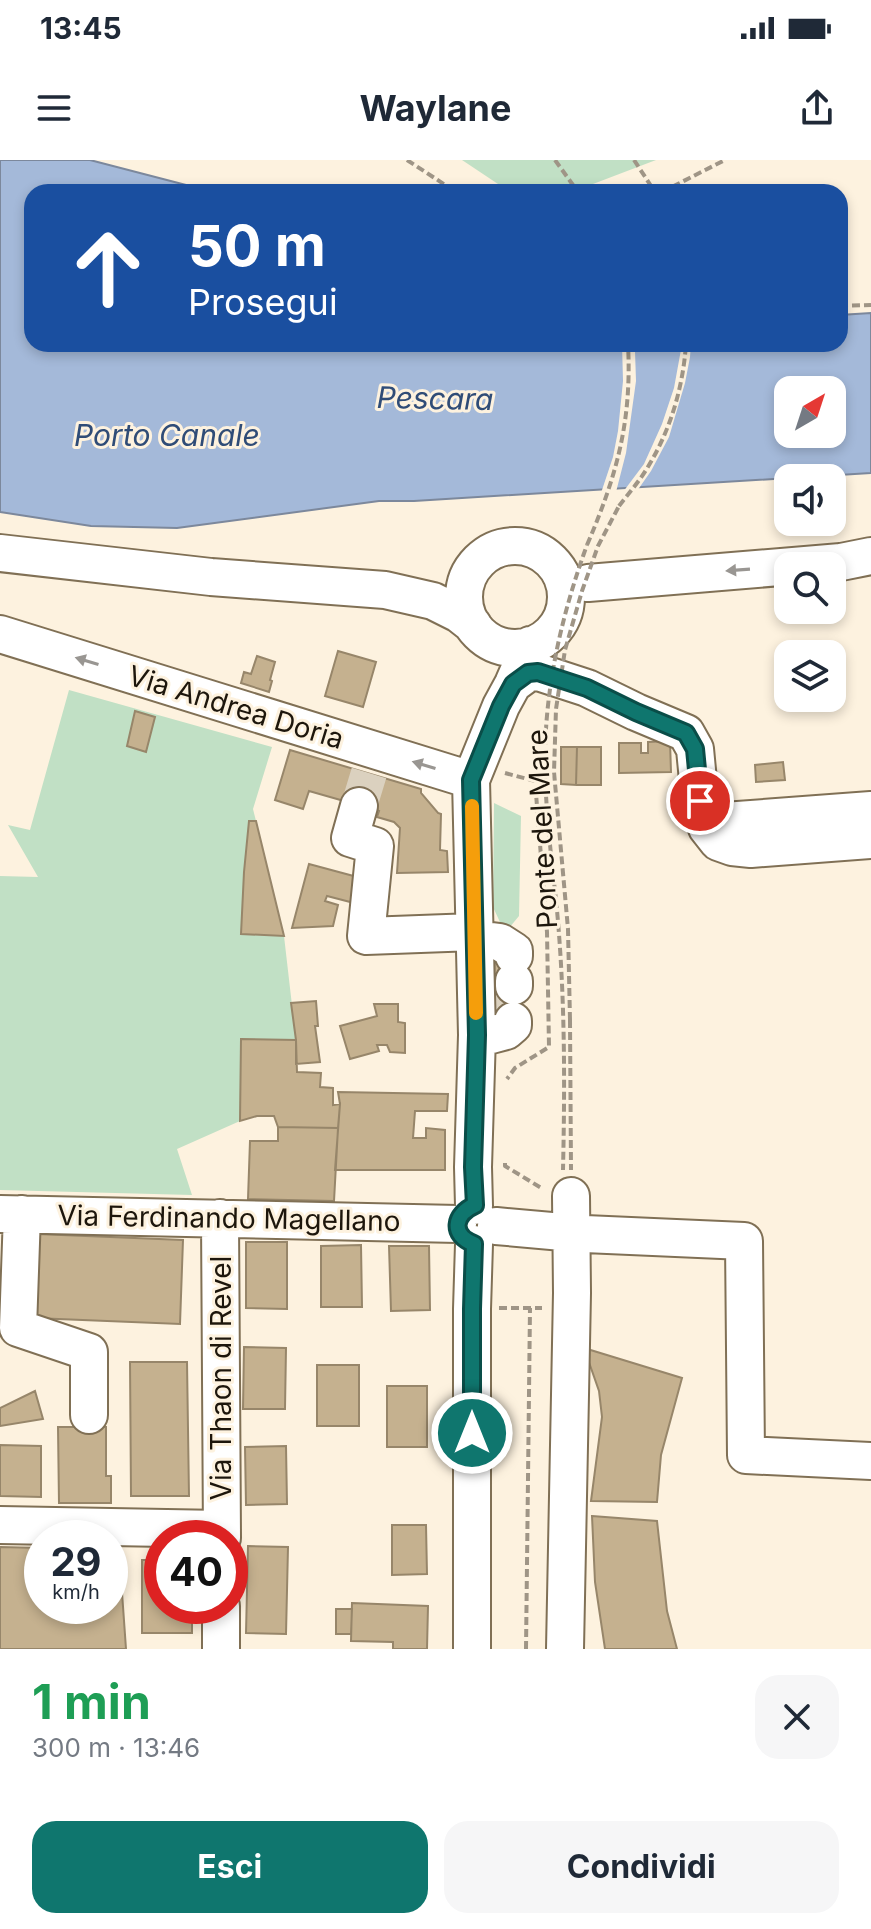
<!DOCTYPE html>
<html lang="it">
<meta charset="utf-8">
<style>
:root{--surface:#fff;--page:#f6f6f7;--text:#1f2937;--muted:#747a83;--accent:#0f766e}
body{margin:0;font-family:Inter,sans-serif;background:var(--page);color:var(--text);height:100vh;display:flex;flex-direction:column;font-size:30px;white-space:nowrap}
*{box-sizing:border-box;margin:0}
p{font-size:26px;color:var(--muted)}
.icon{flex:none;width:44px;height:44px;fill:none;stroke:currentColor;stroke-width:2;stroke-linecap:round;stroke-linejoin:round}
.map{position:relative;height:1489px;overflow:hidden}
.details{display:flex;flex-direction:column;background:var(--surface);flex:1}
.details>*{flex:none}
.guide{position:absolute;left:24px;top:24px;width:824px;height:168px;border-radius:24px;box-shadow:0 4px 12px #0003;background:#1a4fa0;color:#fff;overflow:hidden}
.needle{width:52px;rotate:39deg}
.buttons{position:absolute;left:774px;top:216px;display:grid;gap:16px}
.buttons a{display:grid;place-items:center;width:72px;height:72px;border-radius:16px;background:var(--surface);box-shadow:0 4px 12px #0003;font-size:40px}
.speed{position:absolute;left:24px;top:1360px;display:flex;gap:16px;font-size:40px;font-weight:700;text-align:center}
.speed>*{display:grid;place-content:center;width:104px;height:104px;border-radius:50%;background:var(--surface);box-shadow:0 4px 12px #0003;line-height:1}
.speed small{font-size:20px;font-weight:400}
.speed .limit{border:12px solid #d22;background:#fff;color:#111}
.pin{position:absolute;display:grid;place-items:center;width:68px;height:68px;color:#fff;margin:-34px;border:4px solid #fff;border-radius:50%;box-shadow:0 2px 8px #0007}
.me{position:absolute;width:88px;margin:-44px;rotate:0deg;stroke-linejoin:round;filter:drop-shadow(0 0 6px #0008)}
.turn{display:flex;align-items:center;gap:28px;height:168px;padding:0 32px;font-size:36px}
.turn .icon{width:104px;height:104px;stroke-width:2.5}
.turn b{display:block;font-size:56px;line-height:68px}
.round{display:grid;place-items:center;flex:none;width:84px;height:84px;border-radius:24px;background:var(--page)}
.head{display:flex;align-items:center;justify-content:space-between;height:136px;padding:0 32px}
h1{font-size:48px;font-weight:700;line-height:60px;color:#1e9e55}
.cta{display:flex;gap:16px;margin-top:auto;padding:16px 32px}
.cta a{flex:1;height:92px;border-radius:24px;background:var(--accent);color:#fff;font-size:32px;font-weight:700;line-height:92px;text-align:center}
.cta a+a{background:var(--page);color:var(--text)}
.status{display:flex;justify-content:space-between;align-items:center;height:56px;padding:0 40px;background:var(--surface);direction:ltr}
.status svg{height:22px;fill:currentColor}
header{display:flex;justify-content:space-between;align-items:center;height:104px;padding:0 32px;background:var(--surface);font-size:36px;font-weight:700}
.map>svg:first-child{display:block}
.green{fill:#c1e0c5}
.water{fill:#a4b9d9;stroke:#7c889c;stroke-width:2;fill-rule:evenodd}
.pier{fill:#fdf2df}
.building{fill:#c5b18f;stroke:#97866a;stroke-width:2}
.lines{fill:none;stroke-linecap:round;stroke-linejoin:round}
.minor-tunnel{stroke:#dbd1bf;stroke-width:36;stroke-dasharray:36 18;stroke-linecap:butt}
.minor-casing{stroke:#807055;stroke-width:40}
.path{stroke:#9f9586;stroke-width:4;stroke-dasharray:8 4;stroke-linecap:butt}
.minor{stroke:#fff;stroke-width:36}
.path-bridge{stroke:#9f9586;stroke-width:4;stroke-dasharray:8 4;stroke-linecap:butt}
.oneway{fill:#999692}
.route-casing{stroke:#0a4d48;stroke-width:20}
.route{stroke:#0f766e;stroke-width:14}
.slow{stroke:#f59e0b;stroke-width:14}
.labels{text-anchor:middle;stroke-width:6;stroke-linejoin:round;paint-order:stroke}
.street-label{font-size:28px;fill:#1d160c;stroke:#fdf2df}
.water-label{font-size:30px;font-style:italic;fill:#2f4c77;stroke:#fdf2df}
</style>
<div class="status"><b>13:45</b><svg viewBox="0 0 49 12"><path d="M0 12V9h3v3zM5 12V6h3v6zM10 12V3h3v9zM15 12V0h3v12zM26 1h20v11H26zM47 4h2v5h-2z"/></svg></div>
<header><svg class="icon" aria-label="menu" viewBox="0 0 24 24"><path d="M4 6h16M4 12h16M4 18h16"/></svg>Waylane<svg class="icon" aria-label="share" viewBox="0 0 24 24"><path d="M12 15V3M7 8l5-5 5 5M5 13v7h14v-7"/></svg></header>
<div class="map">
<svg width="871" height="1489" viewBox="0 0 871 1489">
<rect width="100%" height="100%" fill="#fdf2df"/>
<path class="green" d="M462 0H656L572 32H510Z
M69 530 272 587 253 649 256 661H249L244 712 241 774 284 776 296 880 241 879 240 961 177 989 192 1035 0 1030V716L38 717 8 665 30 670Z
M494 643 521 656 519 756 505 773 493 747Z"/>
<path class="water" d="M0 0H90L213 32H32V184H840V155L871 153V313L414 341H379L177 368 91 366 0 352ZM788 230H832V274H788Z"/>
<path class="pier" d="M622 184H634L635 191 636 221 626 293 616 332 601 333 613 297 618 271 623 221Z
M682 184H691L690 197 685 223 669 277 651 311 637 331 623 332 644 304 662 264 674 228Z"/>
<path class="building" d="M338 491 376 502 363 547 325 536Z
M257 496 275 502 270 520 272 521 269 532 241 523 244 512 251 514Z
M135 551 155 557 146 592 127 586Z
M670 581 671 612 619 613V583H641V593H648V582Z
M561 587H577L576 625 561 624Z
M577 587H601V625H576Z
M290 590 421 629V633L438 653 441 654 440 690 447 691 448 712 397 713 400 668 394 662 377 657 379 651 309 631 303 649 275 640Z
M783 602 785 620 756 622 755 605Z
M249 661H256L284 776 241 774 244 712Z
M309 704 361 718 354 743 327 736 325 741 338 745 333 766 292 768Z
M495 795 516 826V861L494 860V825H499V821H494Z
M316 841 318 866H315L320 902 296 904V880L291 843Z
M374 844H398V862L405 863V893L390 892 387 885H377L379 891 350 899 340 866 377 856Z
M241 879 296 880 297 912 321 913 320 927 333 928V945L340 944 338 968 278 967 274 956H257L240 961Z
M338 932 448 934 447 951H415L413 978H426V968L445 970V1010H335L340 944Z
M278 967 338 968 334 1041 248 1039 250 981H278Z
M37 1074 183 1080 180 1164 34 1158Z
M246 1082H287V1149L246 1148Z
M361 1085 362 1147H321V1086Z
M389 1086H429L430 1150 391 1151Z
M244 1187 286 1188 285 1249H243Z
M584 1188 682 1218 661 1295 657 1342 591 1341 602 1257 599 1231Z
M130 1202H187L189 1336H131Z
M317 1205H359V1266H317Z
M387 1226H427V1287H387Z
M35 1231 43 1259 0 1266V1248Z
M58 1267H106V1316H111V1343H59Z
M0 1285 41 1286V1337L0 1336Z
M286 1286 287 1344 246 1345 245 1287Z
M592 1356 657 1361 667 1451 677 1489H605L595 1422Z
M392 1365H426L427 1414 392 1415Z
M248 1386 288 1387 286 1474 246 1473Z
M0 1387 42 1388V1446H110V1389L119 1390 126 1489H0Z
M142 1400H162V1446H192V1473H142Z
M352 1443 428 1446 427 1489H393V1482L351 1481Z
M336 1449H352L351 1474H336Z"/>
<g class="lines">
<path class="minor-tunnel" d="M564 424 588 423
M359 646 369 613
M496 860 497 825"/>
<g class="minor-casing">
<path id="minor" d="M464 437a51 51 0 1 1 102 0a51 51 0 1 1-102 0Z
M0 393 211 417 385 430 433 441 459 454 473 465
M588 423 841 402 871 396
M0 474 471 620
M513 524 528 513 538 512 587 528 636 552 686 573 695 589 701 652 707 668 718 682 732 687 751 689 871 680
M359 646 350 678 375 686 366 776 474 772
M701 652 712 658 724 661 871 650
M492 781 500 782 514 791V796
M514 821V826
M491 875 506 871 513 865V861
M474 1046 473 1007 477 875 471 620 501 546 513 524 530 485
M0 1054 458 1064
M22 1054 18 1168 89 1192V1255
M220 1058 222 1378
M496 1066 585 1074 744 1081 746 1295 871 1301
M0 1365 222 1369
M221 1489V1446
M472 1489V1149L474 1084
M565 1489 572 1133 571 1036"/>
</g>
<path class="path" d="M407 0 456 32
M555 0 578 32
M634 0 655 32
M456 30 481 27 489 32
M662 32 725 0
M840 146 871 145
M619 346C628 334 638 323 646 310 670 272 683 228 686 184
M587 385C617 315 632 261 628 184
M505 613 535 621 547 772 549 887 515 908 507 919
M556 740C565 830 565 920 563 1010
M570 860 571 1010
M505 1003V1006L543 1029
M499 1148H542
M526 1489 530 1148"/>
<use href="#minor" class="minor"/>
<path class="path-bridge" d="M556 740C551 694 545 647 545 600 545 526 562 454 587 385
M570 860 568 769 554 612 556 549 565 490 582 431 598 386 619 346"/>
</g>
<defs><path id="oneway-solid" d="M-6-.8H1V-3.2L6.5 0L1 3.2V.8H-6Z" transform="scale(2)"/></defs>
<g class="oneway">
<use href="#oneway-solid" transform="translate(738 410) rotate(176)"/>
<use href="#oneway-solid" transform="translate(87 501) rotate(-163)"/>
<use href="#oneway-solid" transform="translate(424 605) rotate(-163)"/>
</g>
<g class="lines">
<g class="route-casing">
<path id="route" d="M472 1273V1149L474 1084C450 1075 454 1054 475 1045L473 1007 477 875 471 620 501 546 513 524 528 513 538 512 587 528 636 552 686 573 695 589 700 641"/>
</g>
<use href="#route" class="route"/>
<path class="slow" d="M472 646 476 853"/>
</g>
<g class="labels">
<g class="street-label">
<text transform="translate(236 547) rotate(17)" y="10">Via Andrea Doria</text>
<text transform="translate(542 669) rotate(-93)" y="10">Ponte del Mare</text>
<text transform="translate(229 1058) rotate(1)" y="10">Via Ferdinando Magellano</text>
<text transform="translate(221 1218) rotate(-90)" y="10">Via Thaon di Revel</text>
</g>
<g class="water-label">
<text transform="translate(435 239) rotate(1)" y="10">Pescara</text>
<text x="167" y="286">Porto Canale</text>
</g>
</g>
</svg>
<div class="buttons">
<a><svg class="needle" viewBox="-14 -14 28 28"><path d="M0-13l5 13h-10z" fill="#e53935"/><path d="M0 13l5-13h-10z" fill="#747a83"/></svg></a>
<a><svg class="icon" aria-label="sound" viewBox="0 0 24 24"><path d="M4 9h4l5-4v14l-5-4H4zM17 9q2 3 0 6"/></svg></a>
<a><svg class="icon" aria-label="search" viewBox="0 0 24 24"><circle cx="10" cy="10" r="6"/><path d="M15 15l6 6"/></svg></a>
<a><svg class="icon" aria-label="layers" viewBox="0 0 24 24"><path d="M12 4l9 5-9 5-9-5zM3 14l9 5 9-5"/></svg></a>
</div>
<div class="speed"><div>29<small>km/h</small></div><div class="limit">40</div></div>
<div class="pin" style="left:700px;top:641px;background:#d93025"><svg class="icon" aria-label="arrive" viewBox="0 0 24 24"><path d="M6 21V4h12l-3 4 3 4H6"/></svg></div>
<svg class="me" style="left:472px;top:1273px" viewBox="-20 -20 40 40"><circle r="17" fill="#0f766e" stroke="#fff" stroke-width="3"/><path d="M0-11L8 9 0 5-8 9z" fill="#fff"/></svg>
<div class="guide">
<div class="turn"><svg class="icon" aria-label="ahead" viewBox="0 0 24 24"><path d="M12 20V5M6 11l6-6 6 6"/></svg><div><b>50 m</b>Prosegui</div></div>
</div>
</div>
<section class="details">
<div class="head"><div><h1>1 min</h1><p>300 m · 13:46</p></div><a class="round"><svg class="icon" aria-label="close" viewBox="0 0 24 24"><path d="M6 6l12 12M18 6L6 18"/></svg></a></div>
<div class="cta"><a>Esci</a><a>Condividi</a></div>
</section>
